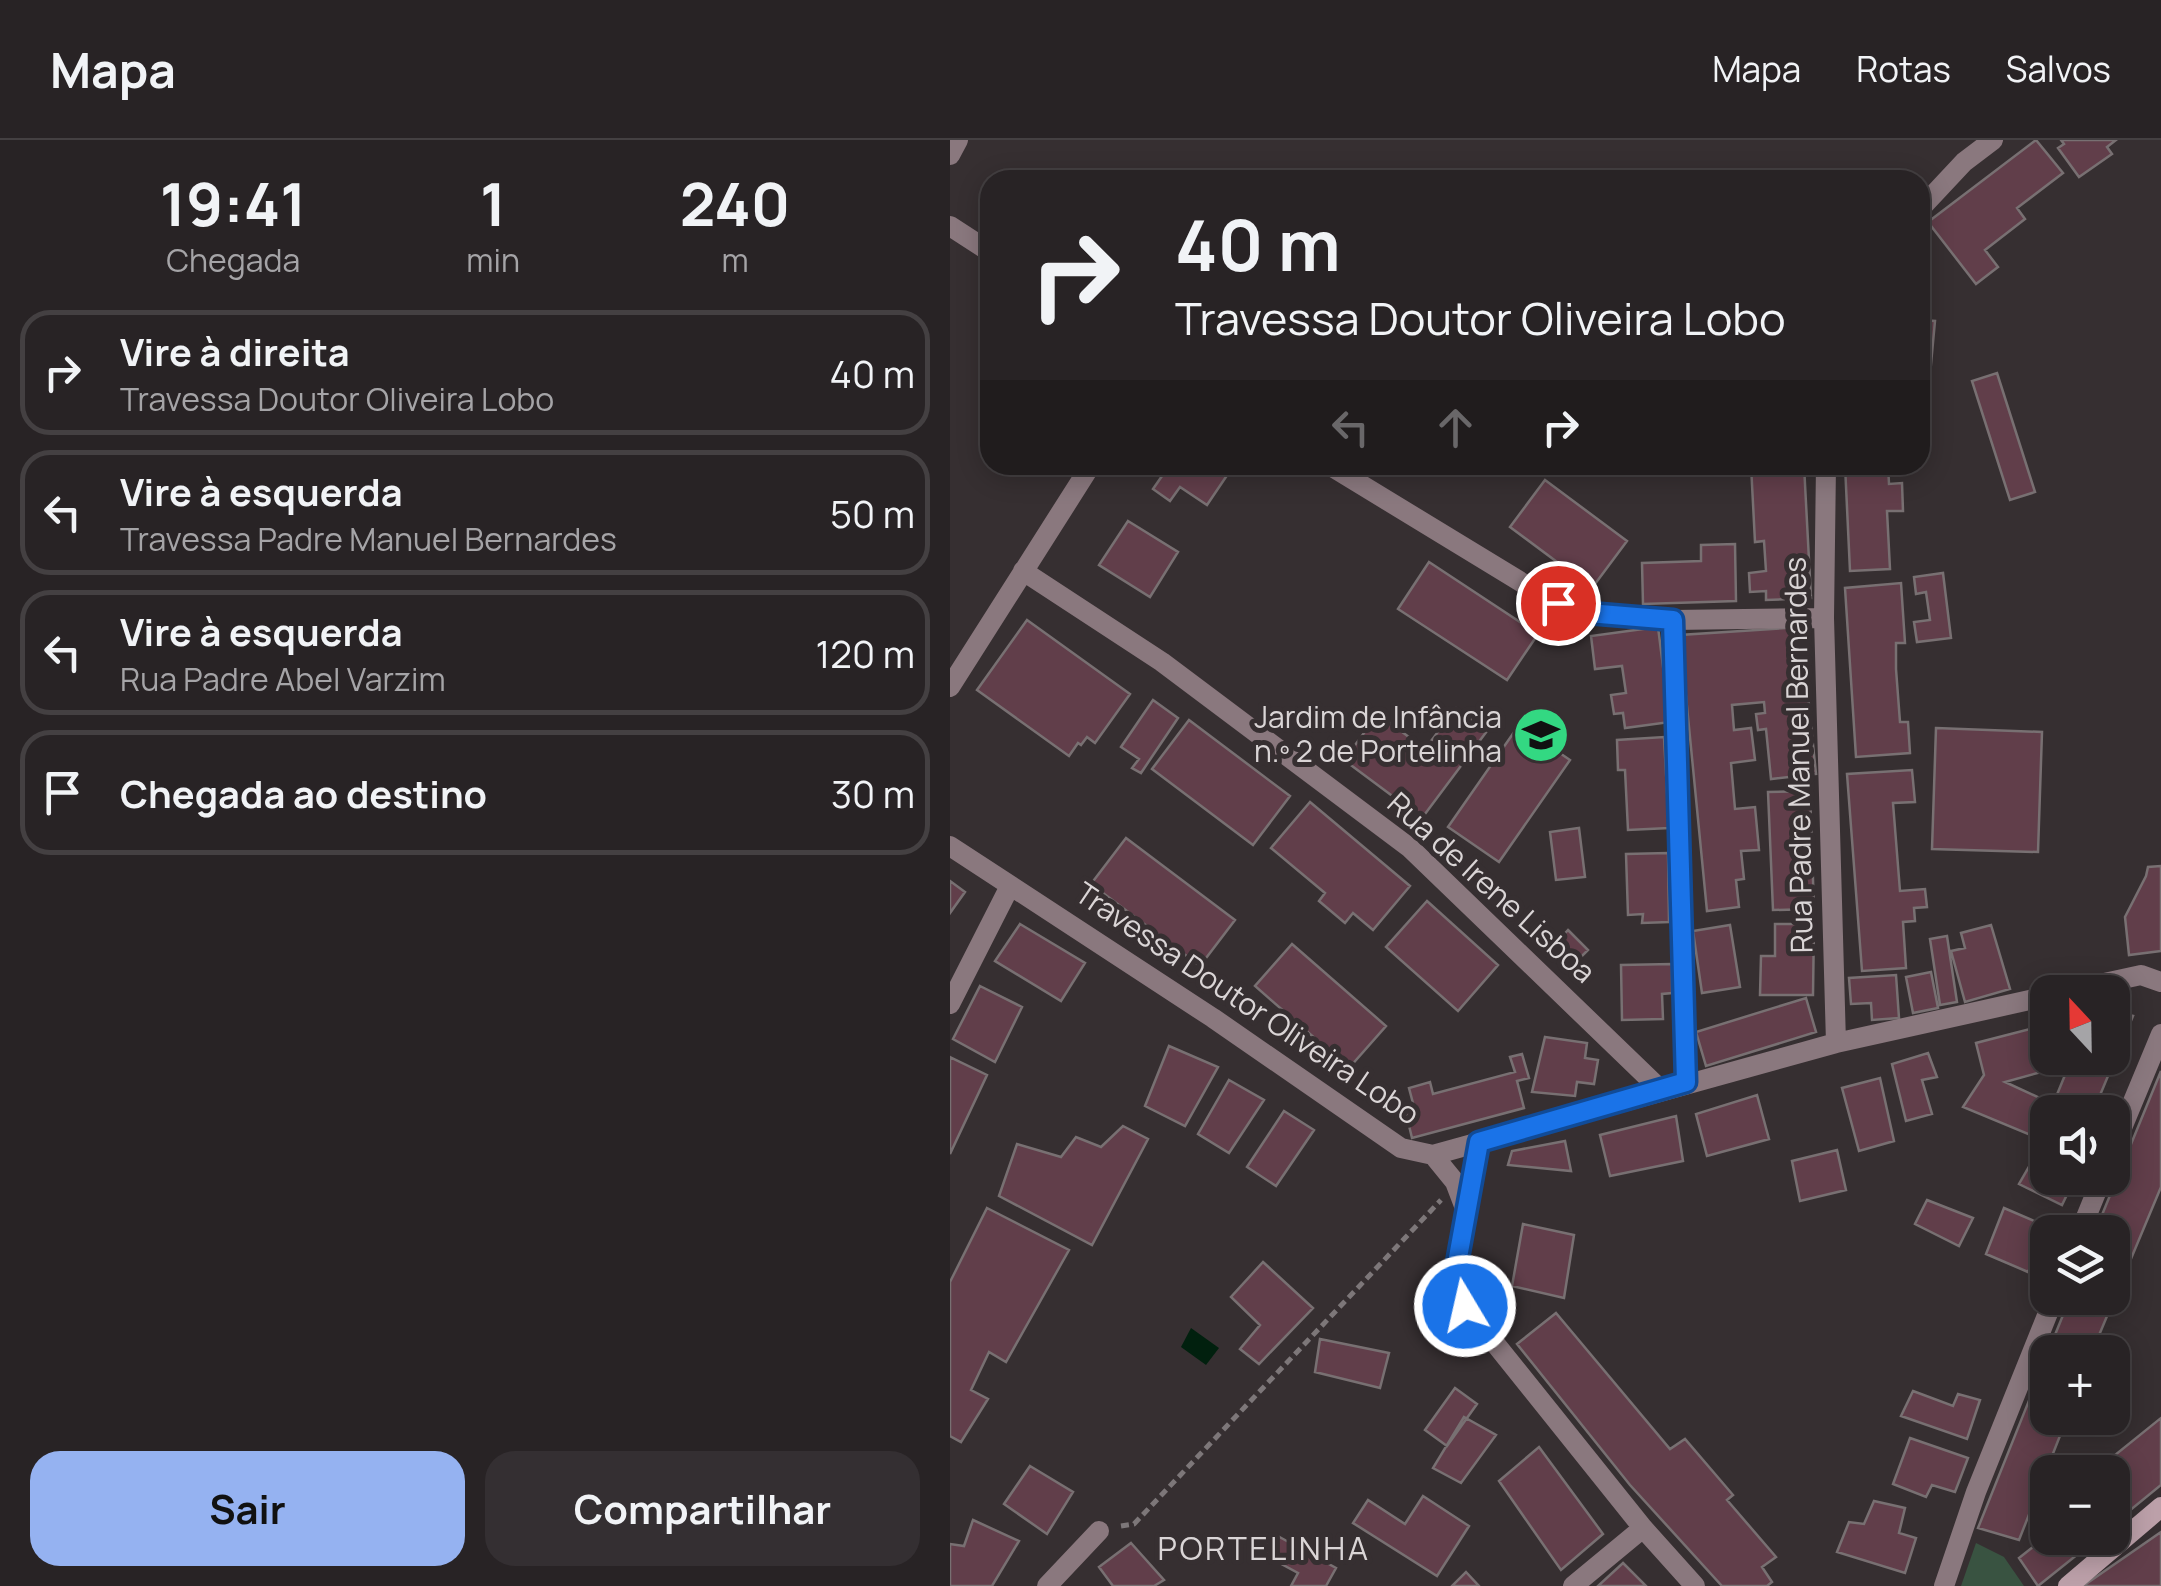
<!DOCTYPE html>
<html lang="pt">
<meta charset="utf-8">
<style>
:root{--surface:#282325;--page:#342f32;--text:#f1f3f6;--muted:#a5a4a7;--line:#444042;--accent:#95b2f1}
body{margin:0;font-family:Manrope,sans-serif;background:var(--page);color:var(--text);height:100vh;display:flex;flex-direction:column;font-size:38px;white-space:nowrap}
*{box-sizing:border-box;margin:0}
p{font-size:32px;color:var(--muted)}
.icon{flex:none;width:55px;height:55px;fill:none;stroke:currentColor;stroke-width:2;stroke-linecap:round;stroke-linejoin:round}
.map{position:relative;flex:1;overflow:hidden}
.details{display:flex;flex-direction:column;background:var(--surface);width:950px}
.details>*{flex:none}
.guide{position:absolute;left:30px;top:30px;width:950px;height:305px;border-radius:30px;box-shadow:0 5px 25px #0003,0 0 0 2px var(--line);background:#282325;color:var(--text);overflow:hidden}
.needle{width:65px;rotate:338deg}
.tools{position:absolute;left:1080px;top:835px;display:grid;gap:20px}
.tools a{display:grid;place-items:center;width:100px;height:100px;border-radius:20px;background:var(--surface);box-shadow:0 5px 25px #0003,0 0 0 2px var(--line);font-size:50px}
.pin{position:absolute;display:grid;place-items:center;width:85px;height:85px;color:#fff;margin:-42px;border:5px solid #fff;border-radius:50%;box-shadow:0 2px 10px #0007}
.me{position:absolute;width:110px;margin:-55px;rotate:351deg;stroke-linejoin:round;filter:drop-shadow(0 0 8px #0008)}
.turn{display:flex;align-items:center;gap:35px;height:210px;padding:0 30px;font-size:45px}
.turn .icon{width:130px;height:130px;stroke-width:2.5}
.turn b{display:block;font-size:70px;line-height:85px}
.lanes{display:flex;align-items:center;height:95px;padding:0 30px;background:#0003;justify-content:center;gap:50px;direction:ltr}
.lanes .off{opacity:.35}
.eta{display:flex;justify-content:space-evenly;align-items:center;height:170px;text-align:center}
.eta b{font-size:60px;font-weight:700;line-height:70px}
.button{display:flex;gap:20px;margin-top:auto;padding:20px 30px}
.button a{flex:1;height:115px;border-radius:30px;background:var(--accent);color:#111;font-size:40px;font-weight:700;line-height:115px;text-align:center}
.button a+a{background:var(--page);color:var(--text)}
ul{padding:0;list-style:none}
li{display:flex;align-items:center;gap:30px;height:125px;margin:0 20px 15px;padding:0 10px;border:5px solid var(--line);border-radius:30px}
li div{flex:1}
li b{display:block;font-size:38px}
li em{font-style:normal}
header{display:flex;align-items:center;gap:60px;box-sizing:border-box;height:140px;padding:0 50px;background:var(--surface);border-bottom:2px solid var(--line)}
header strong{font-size:48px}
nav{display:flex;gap:55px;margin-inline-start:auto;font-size:35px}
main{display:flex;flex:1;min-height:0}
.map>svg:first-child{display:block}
.green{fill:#395341}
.water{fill:#01200e}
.building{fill:#613e4a;stroke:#787072;stroke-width:2.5}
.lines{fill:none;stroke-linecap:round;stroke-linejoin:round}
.path{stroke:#7d7779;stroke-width:5;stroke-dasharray:8 5;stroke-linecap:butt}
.street{stroke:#8a787e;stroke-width:20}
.secondary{stroke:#bca0a9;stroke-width:20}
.route-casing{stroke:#114b97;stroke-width:25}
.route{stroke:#1a73e8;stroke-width:18}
.labels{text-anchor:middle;stroke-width:10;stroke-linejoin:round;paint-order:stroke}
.poi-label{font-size:30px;fill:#dad5d6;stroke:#362f31;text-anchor:end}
.street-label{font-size:30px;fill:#dad5d6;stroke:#362f31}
.neighbourhood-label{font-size:32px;letter-spacing:2.5px;fill:#dad5d6;stroke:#362f31}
</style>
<header>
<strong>Mapa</strong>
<nav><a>Mapa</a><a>Rotas</a><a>Salvos</a></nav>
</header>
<main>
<section class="details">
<div class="eta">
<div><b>19:41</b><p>Chegada</p></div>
<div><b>1</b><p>min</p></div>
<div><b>240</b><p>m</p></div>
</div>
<ul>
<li><svg class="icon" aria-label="right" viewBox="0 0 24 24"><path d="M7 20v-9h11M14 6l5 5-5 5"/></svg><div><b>Vire à direita</b><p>Travessa Doutor Oliveira Lobo</p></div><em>40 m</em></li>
<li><svg class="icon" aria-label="left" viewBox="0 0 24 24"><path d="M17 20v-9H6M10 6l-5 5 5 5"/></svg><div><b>Vire à esquerda</b><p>Travessa Padre Manuel Bernardes</p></div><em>50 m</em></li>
<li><svg class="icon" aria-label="left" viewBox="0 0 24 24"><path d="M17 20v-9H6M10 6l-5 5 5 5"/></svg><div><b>Vire à esquerda</b><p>Rua Padre Abel Varzim</p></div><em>120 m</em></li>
<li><svg class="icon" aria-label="arrive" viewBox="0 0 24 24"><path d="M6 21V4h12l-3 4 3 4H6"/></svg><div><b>Chegada ao destino</b></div><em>30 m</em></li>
</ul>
<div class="button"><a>Sair</a><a>Compartilhar</a></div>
</section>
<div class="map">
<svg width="1211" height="1446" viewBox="0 0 1211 1446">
<rect width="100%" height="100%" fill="#362f31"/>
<path class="green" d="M1026 1403 1054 1417 1074 1446H1011Z"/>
<path class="water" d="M241 1188 269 1208 256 1225 231 1207Z"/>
<path class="building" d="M1086 0 1113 33 1067 68 1075 79 1035 110 1048 127 1026 144 978 82Z
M1111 0H1166L1157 7 1162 14 1129 37 1108 8 1114 4Z
M970 180 985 181 980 235 970 234Z
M1047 233 1085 352 1060 360 1022 241Z
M195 325H284L257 365 230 347 220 361 203 349 212 336Z
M801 325H854L861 458 816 460V451L800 452 799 433 816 431 814 401 805 402Z
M895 325H938L939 344 952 343 953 371H937L940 429 900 431Z
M595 340 677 401 642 448 560 387Z
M178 381 228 412 200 457 149 425Z
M785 404 786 461 693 464 692 423 751 421V405Z
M479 422 588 494 557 540 448 469Z
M993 433 1001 498 967 502 964 482 980 480 976 452 966 454 964 437Z
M951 443 955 503H946V529L950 582H958L960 613 906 617 895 448Z
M77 480 180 554 145 603 137 597 131 605 128 603 119 616 27 550Z
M708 487 720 582 675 588 673 573 664 574 661 555 676 553 672 526 645 529 641 496Z
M851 487 866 634 821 639 816 589 808 590 806 574 815 573 814 562 782 565 784 590 801 588 805 620 781 623 785 669 805 667 809 710 791 711 794 739 786 740 789 767 757 771 730 495Z
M203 560 228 578 191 633 182 628 189 619 171 607Z
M506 568 537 591 472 678 394 620 428 574 475 609Z
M239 580 340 656 303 705 202 629Z
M569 585 620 620 549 722 498 687Z
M986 588 1092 592 1088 712 982 709Z
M714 597 719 688 678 690 675 630H668L667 600Z
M962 630 965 662 943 663 950 751 975 749 977 767 964 768 965 781 953 782 956 828 912 831 897 634Z
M860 651 864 769 823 770 818 652Z
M360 662 460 746 423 790 403 773 395 783 369 761 375 753 321 708Z
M629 688 635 737 606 740 600 692Z
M176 698 285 780 250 826 141 744Z
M718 713 719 782 692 783 693 774 678 775 676 714Z
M1211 726V811L1179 815 1175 777 1196 736 1198 727Z
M0 741 15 752 0 773Z
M477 761 548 825 508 871 436 807Z
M70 784 135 823 111 861 45 821Z
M825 784H864L863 855H810L811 816H825Z
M780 785 790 847 752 853 743 791Z
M1041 785 1060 849 1015 862 1001 811 1015 808 1011 793Z
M618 790 638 810 626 822 607 802Z
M997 796 1007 862 990 865 980 799Z
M342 804 436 886 399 928 305 846Z
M722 824V853L712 854 713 879 672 880 671 825Z
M981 832 988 868 963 873 956 837Z
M946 835 949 878 922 880 921 863 901 864 899 838Z
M30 846 72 867 45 922 3 899Z
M856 858 866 892 756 926 746 892Z
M1162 871 1183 876 1143 972H1117L1120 965 1106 957 1122 918H1162Z
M1080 889 1091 932 1055 942 1103 964 1088 998 1013 967 1034 935 1026 903Z
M595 897 637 903 635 918 648 920 644 944 627 942 625 956 582 952Z
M219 906 268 927 235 986 195 966Z
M978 913 987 937 972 940 982 974 956 981 942 924Z
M572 914 579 938 567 941 574 968 462 998 455 969 464 967 459 948 480 942 483 954 565 932 560 917Z
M0 917 37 935 0 1014Z
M1211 931V1047L1142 1212H1098L1120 1158H1162V1092H1145Z
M930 938 944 1001 909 1011 892 948Z
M279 940 314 960 279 1013 248 994Z
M807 955 819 999 757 1016 746 974Z
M334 971 364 990 326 1046 297 1027Z
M726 976 733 1021 660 1036 650 995Z
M173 986 198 999 142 1105 49 1056 67 1004 111 1017 126 997 151 1007Z
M615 1001 621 1031 558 1025 562 1011Z
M887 1010 896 1050 850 1061 842 1021Z
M1098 1015V1038H1125L1112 1065 1069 1044 1084 1018 1095 1020Z
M977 1060 1023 1078 1009 1106 965 1084Z
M37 1068 119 1110 56 1222 39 1212 21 1250 38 1259 11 1302 0 1296V1142Z
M1054 1068 1098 1087 1078 1132 1036 1114Z
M573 1084 624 1095 614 1158 562 1146Z
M313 1122 363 1168 309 1224 290 1209 310 1185 281 1157Z
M606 1173 720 1309 735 1299 783 1355 777 1360 826 1417 812 1427 822 1442 817 1446H772L680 1345 567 1204Z
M370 1199 439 1213 430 1248 365 1232Z
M1098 1213V1278H1117L1069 1400 1028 1388Z
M505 1248 527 1264 497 1306 475 1290Z
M963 1251 1003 1266 1008 1254 1030 1260 1017 1299 951 1276Z
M514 1277 546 1295 511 1343 483 1328Z
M1211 1278V1345L1162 1385V1332H1144Z
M960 1298 1018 1318 1005 1352 982 1345 976 1357 943 1344Z
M589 1307 653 1394 611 1430 549 1341Z
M80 1326 123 1352 97 1394 54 1364Z
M473 1356 519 1386 487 1436 403 1383 418 1360 455 1384Z
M924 1361 955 1368 949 1393 966 1398 955 1433 887 1412 899 1382 914 1384Z
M23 1380 69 1401 42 1446H0V1404L14 1406Z
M1211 1392V1446H1133Z
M324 1394 386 1428 376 1446H341L348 1433 313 1414Z
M1098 1395V1398H1148L1088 1446 1069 1418Z
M181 1403 214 1440 204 1446H163L149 1427Z
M673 1423 696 1446H648Z
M516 1432 529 1446H502Z"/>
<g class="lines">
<path class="path" d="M171 1386 184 1384 491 1060"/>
<path class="street" d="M0 15 8 0
M970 69 1014 22 1043 0
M0 86 40 112
M379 325 589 453 626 472 723 480 874 478
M876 325 874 478 886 903
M73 431 212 522 460 708 712 951
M723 480 736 942
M0 547 141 325
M0 706 263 878 451 1008 483 1015 886 903 1098 856
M1113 852 1191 835 1211 842
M0 864 60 746
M1162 1012 1211 894
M483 1015 505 1042 516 1071 529 1002
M516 1071 505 1134 515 1166 693 1388 745 1446
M1130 1092 1152 1038
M97 1446 149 1391
M623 1446 693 1388
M994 1446 1026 1352 1104 1158"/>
<path class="secondary" d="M1118 1446 1211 1367"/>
</g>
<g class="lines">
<g class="route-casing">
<path id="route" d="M515 1166 505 1134 529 1002 736 942 723 480 626 472 608 463"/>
</g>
<use href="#route" class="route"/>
</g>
<defs>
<g id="school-disc" transform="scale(2.875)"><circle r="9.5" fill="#33d882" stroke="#362f31"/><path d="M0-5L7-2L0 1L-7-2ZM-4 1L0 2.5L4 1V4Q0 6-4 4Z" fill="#111"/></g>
</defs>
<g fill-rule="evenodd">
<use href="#school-disc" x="591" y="595"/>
</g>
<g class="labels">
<g class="poi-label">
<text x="552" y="588">Jardim de Infância<tspan x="552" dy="34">n.º 2 de Portelinha</tspan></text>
</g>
<g class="street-label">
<text transform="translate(849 615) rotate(-91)" y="10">Rua Padre Manuel Bernardes</text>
<text transform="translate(541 748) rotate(42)" y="10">Rua de Irene Lisboa</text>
<text transform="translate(297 864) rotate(34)" y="10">Travessa Doutor Oliveira Lobo</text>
</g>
<g class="neighbourhood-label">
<text x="314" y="1420">PORTELINHA</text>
</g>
</g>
</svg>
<div class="tools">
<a><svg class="needle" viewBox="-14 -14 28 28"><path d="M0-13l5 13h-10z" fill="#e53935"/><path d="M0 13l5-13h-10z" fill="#a5a4a7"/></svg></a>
<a><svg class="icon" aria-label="sound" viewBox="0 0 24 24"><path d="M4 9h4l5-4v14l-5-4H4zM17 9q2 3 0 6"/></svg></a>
<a><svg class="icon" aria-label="layers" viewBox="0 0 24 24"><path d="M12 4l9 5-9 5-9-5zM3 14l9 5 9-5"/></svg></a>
<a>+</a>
<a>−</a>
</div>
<div class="pin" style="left:608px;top:463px;background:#d93025"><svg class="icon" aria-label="arrive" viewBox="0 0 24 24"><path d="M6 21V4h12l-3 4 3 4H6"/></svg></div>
<svg class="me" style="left:515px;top:1166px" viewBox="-20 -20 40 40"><circle r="17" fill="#1a73e8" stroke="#fff" stroke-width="3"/><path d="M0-11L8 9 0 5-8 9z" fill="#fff"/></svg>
<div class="guide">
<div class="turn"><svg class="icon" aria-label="right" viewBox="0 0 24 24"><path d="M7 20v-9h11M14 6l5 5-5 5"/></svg><div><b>40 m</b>Travessa Doutor Oliveira Lobo</div></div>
<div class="lanes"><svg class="icon off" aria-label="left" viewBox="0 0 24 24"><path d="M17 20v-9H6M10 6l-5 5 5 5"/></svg><svg class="icon off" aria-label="ahead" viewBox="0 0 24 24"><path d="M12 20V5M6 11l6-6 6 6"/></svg><svg class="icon" aria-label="right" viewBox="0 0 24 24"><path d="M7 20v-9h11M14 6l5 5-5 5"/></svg></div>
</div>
</div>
</main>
